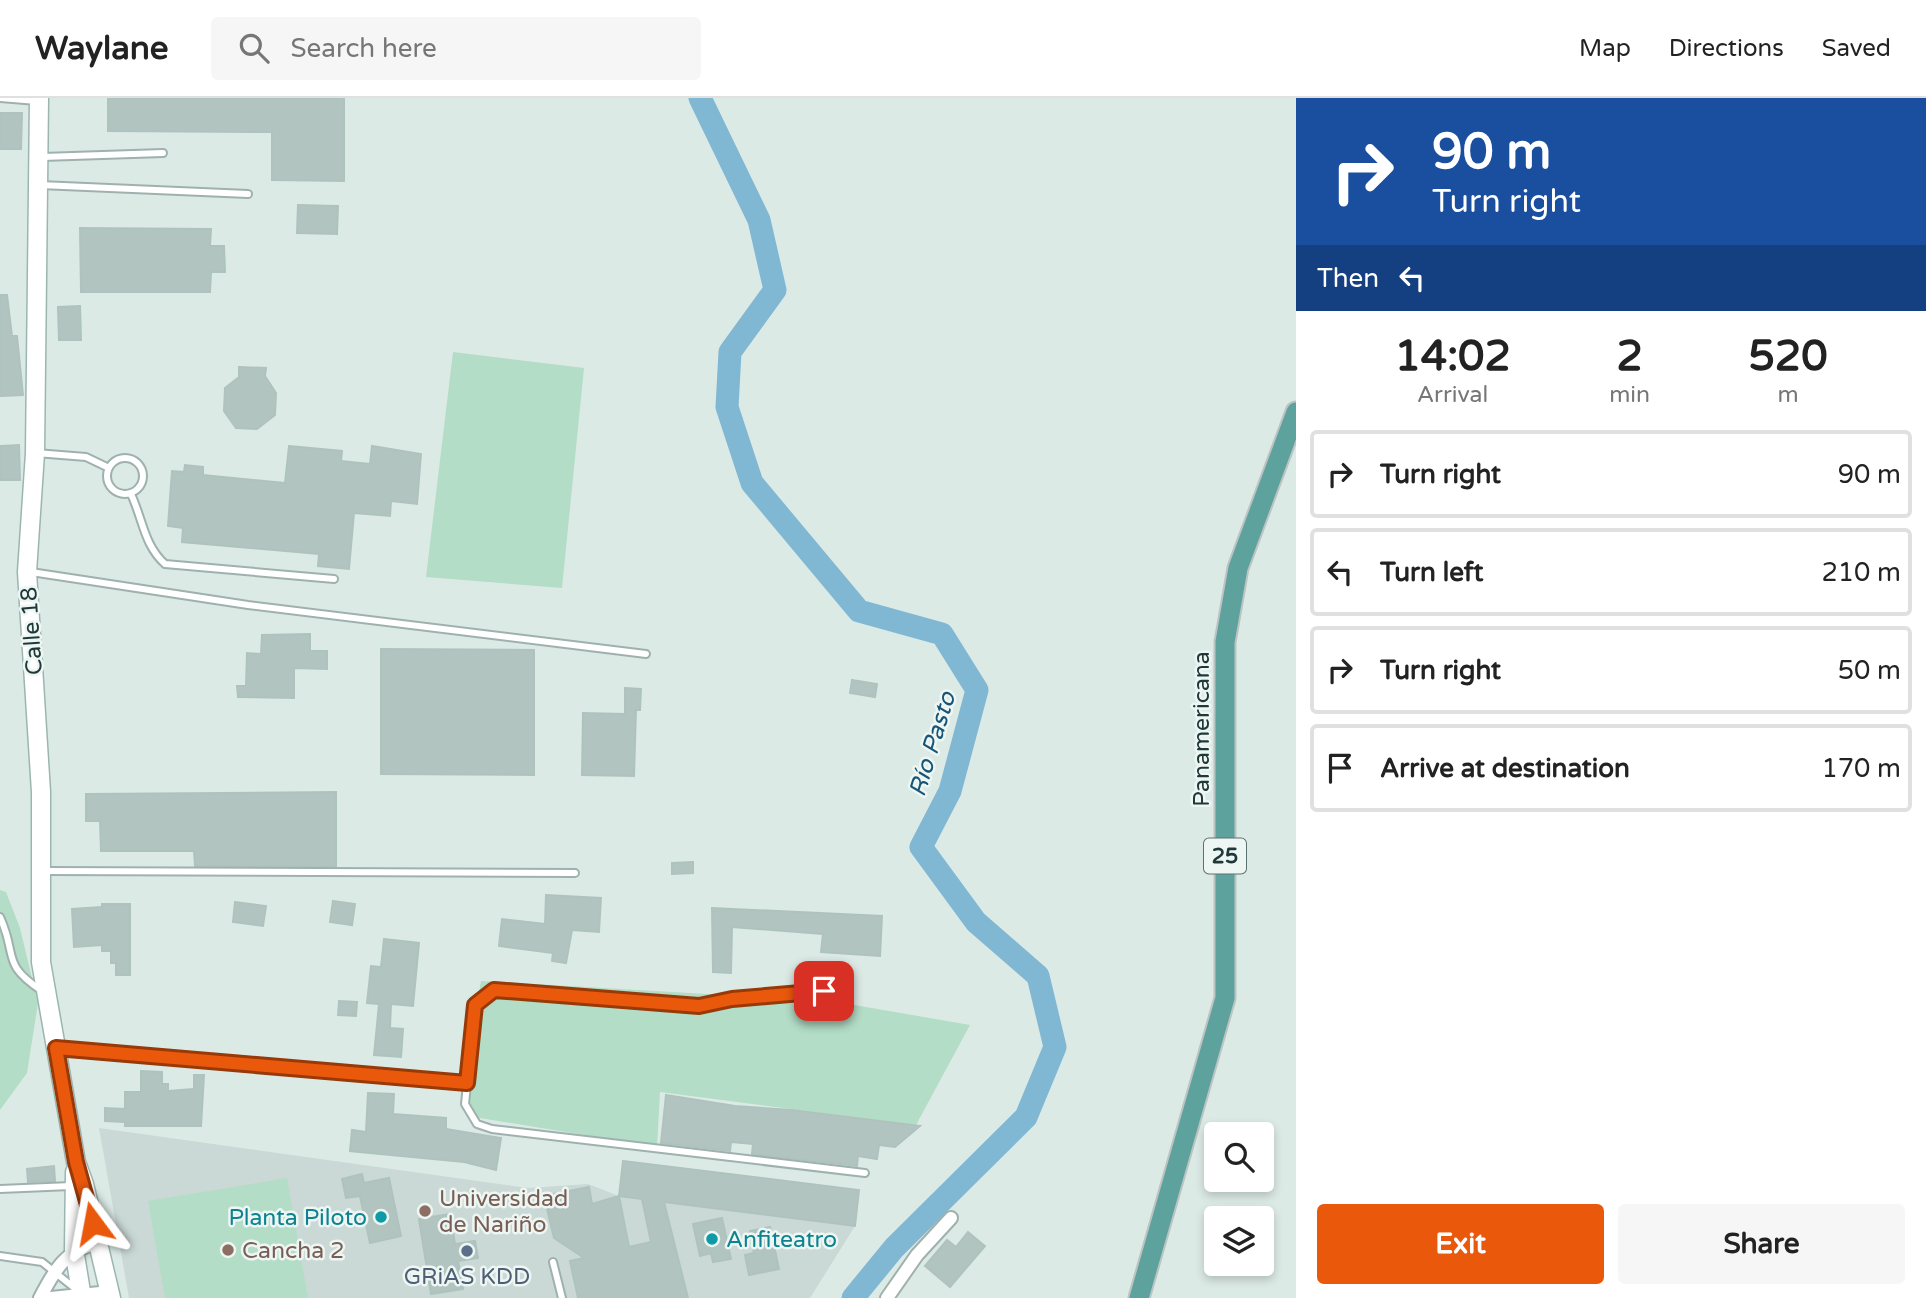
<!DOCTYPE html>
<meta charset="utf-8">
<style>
:root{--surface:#fff;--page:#f6f6f6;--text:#222;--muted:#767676;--line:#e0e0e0;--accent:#ea580c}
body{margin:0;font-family:"Varela Round",sans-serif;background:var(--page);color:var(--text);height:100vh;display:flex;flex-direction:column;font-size:26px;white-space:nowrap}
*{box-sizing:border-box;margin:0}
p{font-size:23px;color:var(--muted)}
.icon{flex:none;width:38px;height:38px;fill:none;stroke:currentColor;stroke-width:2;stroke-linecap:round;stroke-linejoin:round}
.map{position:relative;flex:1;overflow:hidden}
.drawer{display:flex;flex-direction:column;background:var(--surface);width:630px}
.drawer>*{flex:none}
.top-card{background:#1a4fa0;color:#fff;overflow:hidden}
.buttons{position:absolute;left:1204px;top:1024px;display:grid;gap:14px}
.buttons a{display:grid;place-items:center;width:70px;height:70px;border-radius:7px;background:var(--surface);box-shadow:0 4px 10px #0003;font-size:35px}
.pin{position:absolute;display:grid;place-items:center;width:60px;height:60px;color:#fff;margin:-30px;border-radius:14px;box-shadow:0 4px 10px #0006}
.me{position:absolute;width:77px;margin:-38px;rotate:347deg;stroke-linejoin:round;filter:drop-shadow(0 0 5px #0008)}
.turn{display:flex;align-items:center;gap:24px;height:147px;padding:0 21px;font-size:32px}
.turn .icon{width:91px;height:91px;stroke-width:2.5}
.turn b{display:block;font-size:49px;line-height:60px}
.then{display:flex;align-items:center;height:66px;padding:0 21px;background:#0003;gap:14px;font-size:26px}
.eta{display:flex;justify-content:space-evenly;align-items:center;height:119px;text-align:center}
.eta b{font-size:42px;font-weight:800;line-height:49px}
.primary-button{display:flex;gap:14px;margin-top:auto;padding:14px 21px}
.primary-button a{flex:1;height:80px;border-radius:7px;background:var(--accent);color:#fff;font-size:28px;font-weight:800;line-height:80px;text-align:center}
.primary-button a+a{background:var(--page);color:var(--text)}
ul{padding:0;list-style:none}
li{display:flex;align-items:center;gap:21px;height:88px;margin:0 14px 10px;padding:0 7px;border:4px solid var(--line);border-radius:7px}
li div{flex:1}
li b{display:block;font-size:26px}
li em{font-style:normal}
header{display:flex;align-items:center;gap:42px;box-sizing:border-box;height:98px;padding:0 35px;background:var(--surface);border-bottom:2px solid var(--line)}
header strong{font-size:33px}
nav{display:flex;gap:38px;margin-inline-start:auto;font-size:24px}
.search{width:490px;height:63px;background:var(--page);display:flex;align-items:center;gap:18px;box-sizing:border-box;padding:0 24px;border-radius:7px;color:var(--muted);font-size:26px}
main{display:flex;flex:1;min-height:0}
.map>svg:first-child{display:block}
.built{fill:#cad9d5}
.green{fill:#b3ddc6}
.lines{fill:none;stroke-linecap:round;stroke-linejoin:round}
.river{stroke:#80b7d3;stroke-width:23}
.building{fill:#b2c4c0;stroke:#afc3be;stroke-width:2;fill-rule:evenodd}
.lane-casing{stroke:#9fb1ae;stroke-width:10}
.street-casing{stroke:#9fb1ae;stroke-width:16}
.secondary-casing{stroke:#9bb6b1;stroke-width:21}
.primary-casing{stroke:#bcc4c3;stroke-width:23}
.lane{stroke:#fff;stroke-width:6}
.street{stroke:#fff;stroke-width:12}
.secondary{stroke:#fff;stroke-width:18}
.primary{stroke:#5ea29d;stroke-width:19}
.route-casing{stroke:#983908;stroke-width:18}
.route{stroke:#ea580c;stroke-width:12}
.education-dot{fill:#8d6e63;stroke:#edf6f3;stroke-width:2.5}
.culture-dot{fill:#0f9aa8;stroke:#edf6f3;stroke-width:2.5}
.service-dot{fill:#5c6f8a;stroke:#edf6f3;stroke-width:2.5}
.labels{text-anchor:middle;stroke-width:5;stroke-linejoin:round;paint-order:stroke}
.shield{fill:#edf6f3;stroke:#5c726f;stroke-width:2}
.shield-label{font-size:21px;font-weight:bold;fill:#1e3937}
.street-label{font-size:23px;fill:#1e3937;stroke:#edf6f3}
.education-label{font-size:23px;fill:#785e54;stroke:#edf6f3;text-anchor:start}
.culture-label{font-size:23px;fill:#0d838f;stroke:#edf6f3;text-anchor:end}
.service-label{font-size:23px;fill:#4e5e75;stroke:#edf6f3}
.water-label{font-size:24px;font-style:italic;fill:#165577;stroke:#edf6f3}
</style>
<header>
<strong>Waylane</strong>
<div class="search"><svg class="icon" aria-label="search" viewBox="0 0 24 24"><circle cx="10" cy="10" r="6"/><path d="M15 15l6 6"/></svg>Search here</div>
<nav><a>Map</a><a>Directions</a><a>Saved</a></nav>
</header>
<main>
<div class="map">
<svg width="1296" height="1200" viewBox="0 0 1296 1200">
<rect width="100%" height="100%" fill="#dceae6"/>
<path class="built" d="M99 1030 528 1090 588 1086 619 1098 855 1128 810 1200H129Z"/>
<path class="green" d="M453 254 584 270 562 490 426 479Z
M0 792 6 794 20 830 38 905 27 975 0 1012Z
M481 883 831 903 970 927 916 1027 660 994 657 1049 474 1019 462 986Z
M287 1080 308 1200H165L148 1103Z"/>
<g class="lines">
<path class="river" d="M700 0 759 122 775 192 730 254 727 309 752 385 859 513 942 536 977 592 950 693 921 749 976 824 1038 878 1055 949 1026 1019 894 1150 853 1200"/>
</g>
<path class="building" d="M108 0H344V83L272 82V34L108 33Z
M0 15H22L21 51H0Z
M298 107 338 108 337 136 297 135Z
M80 130 211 131 210 148H224L225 174H211L210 194H81Z
M0 197H7L12 238H17L23 297 0 298Z
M80 208 81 242H59L58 209Z
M239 269 266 270 265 278 276 295 275 317 257 331 236 330 224 313 225 290 239 279Z
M19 347 20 382H0V348Z
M289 348 342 353 341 363 370 366 372 348 421 356 417 406 391 403 390 418 354 415 349 471 318 468 319 456 182 444 183 430 168 428 172 373 184 374 185 367 203 369V377L285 385Z
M310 536V553H327V571L294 570V600L238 599 237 588H246L247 555 261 556 262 537Z
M381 551 534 552V677L381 676Z
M852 582 877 586 875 599 850 595Z
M625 590 641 591 640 612H636L634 678 582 677 583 615 625 616Z
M336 694V768H195L194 753H101L100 723H86V696Z
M693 764V775L672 776V765Z
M546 797 601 800 599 834 572 832 566 865 552 863 553 855 499 848 502 821 545 826Z
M333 803 355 806 352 827 330 824Z
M235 804 266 808 263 828 233 824Z
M102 806H130V877H116V865H111V853H102V847L74 849 72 811 102 809Z
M712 810 882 818 880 858 821 854 823 836 732 829 731 875 713 874Z
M384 841 419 845 413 908 391 906 390 930 403 931 401 959 374 957 379 906 367 905 371 868 381 869Z
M339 903 357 904 356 918 338 917Z
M141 973 162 974V986H168V993L194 991V977H204L201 1028H125V1024L105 1023V1010L125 1011V994H141Z
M368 995 394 996 393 1016 446 1020V1031L501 1040 496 1072 464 1064 350 1053 352 1032 366 1034Z
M666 997 735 1008 792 1012 920 1028 895 1049 879 1047 877 1061 858 1058 857 1068 752 1056 753 1046 731 1044 730 1053 661 1045Z
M623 1063 859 1092 855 1128 664 1104 688 1200H578L570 1163 584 1160 554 1140 544 1098 589 1089 592 1106 619 1098ZM619 1098 642 1101 651 1144 629 1149Z
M54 1068 55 1083 28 1084 27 1071Z
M362 1076 364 1085 389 1080 401 1138 370 1145 360 1098 346 1100 342 1081Z
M450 1116 455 1146 475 1143 478 1160 458 1163 463 1191 431 1196 419 1121Z
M722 1120 731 1161 713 1164 711 1155 700 1158 693 1126Z
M770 1129 779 1171 749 1177 745 1157 754 1155 750 1133Z
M968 1134 985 1148 950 1189 925 1168 947 1142 956 1149Z"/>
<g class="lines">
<g class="lane-casing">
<path id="lane" d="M0 0 37 3
M42 59 163 55
M40 87 248 96
M36 355 86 359 109 370
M107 378a18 18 0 1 1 36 0a18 18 0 1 1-36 0Z
M131 396C143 422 144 447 165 466L334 481
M31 474 248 507 646 556
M44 773 575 775
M0 819C18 858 0 865 42 893
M824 893 731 902 699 908 493 892 475 907 465 1006 477 1026 492 1031 865 1075
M57 950 467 985
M0 1091 71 1088
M0 1158 42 1164 77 1192
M553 1164 562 1200"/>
</g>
<g class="street-casing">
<path id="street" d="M40 1200C54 1173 66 1151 98 1145
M51 1200 110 1194
M887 1200 917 1157 951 1120"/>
</g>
<g class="secondary-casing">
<path id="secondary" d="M39 0 35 355 27 474 41 694V864L76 1064 84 1086 111 1200
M75 1074 74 1151 82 1200"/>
</g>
<g class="primary-casing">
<path id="primary" d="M1139 1200 1225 900V544L1238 470 1296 314"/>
</g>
<use href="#lane" class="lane"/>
<use href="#street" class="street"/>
<use href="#secondary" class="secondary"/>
<use href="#primary" class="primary"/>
</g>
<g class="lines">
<g class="route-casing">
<path id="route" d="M93 1125 76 1064 56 950 467 985 475 907 494 892 699 908 732 901 824 893"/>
</g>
<use href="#route" class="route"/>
</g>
<g class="education-dot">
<circle cx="425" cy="1113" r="7"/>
<circle cx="228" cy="1152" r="7"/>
</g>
<g class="culture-dot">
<circle cx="381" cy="1119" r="7"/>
<circle cx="712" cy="1141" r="7"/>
</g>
<circle class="service-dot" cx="467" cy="1153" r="7"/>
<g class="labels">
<rect class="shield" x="1204" y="740.5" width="42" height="35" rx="5"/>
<g class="shield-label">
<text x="1225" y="765">25</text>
</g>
<g class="street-label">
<text transform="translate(31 533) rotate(-94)" y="8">Calle 18</text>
<text transform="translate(1201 631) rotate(-90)" y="8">Panamericana</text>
</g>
<g class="education-label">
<text x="439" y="1108">Universidad<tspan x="439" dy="26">de Nariño</tspan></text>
<text x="242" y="1160">Cancha 2</text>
</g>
<g class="culture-label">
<text x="367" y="1127">Planta Piloto</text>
<text x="726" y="1149" text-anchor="start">Anfiteatro</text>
</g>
<g class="service-label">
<text x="467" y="1186">GRiAS KDD</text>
</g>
<g class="water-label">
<text transform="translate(932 646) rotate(-73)" y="8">Río Pasto</text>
</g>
</g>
</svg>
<div class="buttons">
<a><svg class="icon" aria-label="search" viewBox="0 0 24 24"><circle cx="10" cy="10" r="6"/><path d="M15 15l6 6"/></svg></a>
<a><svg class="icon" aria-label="layers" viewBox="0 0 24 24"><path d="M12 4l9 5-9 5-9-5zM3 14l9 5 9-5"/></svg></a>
</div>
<div class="pin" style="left:824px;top:893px;background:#d93025"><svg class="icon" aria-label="arrive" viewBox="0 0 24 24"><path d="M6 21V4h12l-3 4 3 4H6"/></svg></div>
<svg class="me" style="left:93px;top:1125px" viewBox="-20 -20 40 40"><path d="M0-17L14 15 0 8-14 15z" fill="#ea580c" stroke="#fff" stroke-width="4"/></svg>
</div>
<section class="drawer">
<div class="top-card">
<div class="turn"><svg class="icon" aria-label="right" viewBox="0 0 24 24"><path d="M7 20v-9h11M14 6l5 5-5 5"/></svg><div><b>90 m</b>Turn right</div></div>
<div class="then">Then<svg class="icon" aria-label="left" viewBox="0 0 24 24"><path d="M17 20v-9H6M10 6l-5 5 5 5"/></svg></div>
</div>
<div class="eta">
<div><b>14:02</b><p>Arrival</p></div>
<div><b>2</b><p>min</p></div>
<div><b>520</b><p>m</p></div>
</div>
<ul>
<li><svg class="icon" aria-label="right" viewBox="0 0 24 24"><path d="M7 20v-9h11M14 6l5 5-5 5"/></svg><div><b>Turn right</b></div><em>90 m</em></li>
<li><svg class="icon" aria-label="left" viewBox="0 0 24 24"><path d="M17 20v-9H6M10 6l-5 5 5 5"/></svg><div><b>Turn left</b></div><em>210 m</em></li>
<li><svg class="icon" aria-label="right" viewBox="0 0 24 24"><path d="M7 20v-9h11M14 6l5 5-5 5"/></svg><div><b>Turn right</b></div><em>50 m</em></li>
<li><svg class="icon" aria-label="arrive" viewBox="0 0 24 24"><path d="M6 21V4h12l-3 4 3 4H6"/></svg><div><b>Arrive at destination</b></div><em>170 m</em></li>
</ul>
<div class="primary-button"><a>Exit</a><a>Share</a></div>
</section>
</main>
